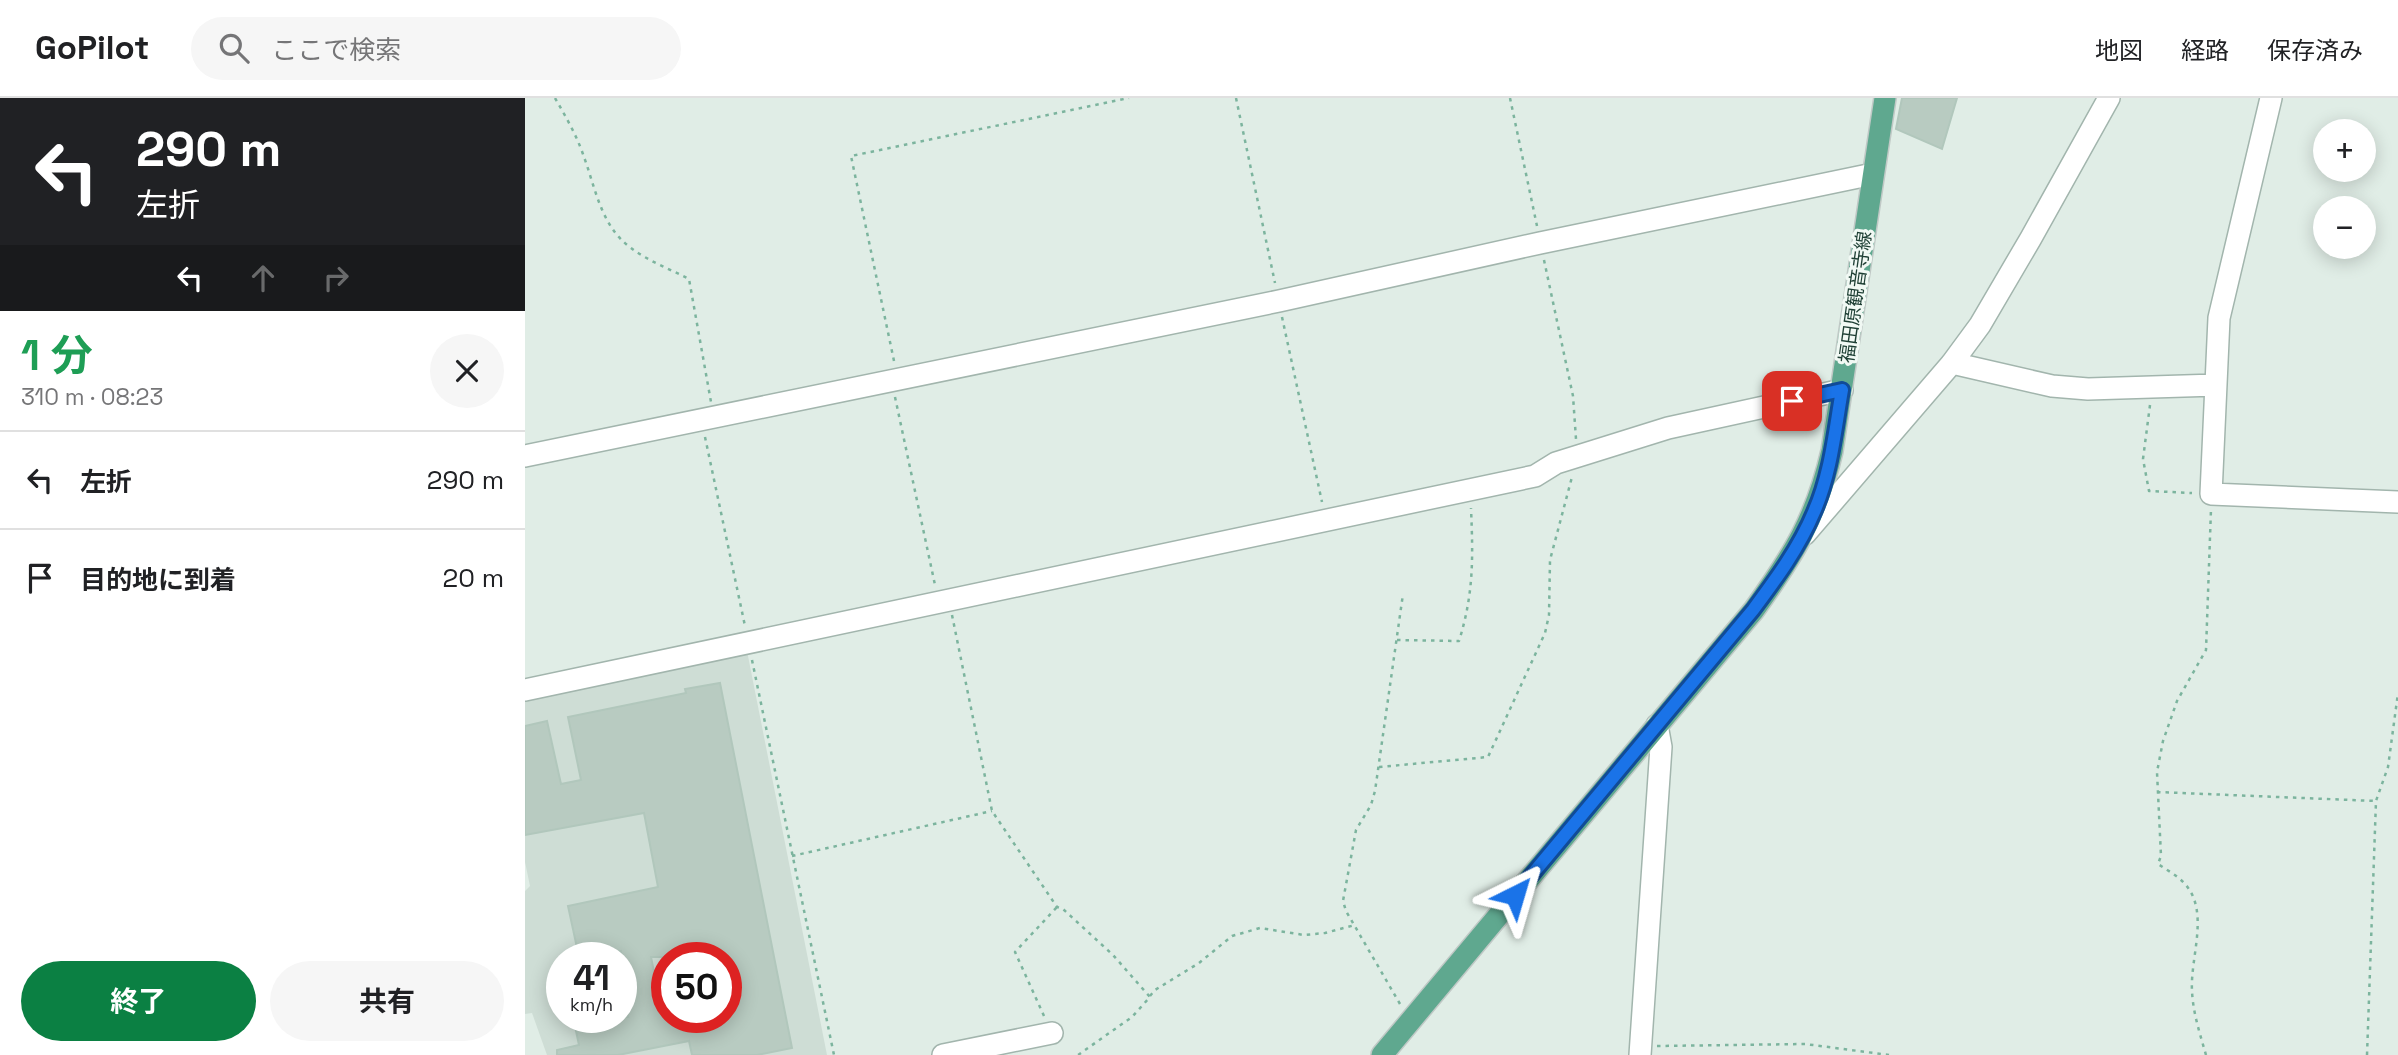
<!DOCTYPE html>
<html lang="ja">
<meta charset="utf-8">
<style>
:root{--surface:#fff;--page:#f6f6f6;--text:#202124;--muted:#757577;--line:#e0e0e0;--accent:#0b8043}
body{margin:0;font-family:"Space Grotesk","Noto Sans JP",sans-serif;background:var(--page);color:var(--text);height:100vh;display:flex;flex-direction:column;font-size:26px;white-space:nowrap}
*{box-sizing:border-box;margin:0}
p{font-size:23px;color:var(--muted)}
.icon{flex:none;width:38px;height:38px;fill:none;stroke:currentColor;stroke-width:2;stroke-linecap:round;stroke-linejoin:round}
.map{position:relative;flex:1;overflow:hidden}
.panel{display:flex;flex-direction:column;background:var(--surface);width:525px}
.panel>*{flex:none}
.guide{background:#202124;color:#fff;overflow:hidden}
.tools{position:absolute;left:1788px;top:21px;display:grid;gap:14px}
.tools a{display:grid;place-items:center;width:63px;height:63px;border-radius:50%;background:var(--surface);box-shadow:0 4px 18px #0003;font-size:35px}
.speed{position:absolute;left:21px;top:844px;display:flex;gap:14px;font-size:35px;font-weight:700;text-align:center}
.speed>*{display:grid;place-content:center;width:91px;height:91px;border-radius:50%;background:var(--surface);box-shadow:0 4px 18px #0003;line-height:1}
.speed small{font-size:18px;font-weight:400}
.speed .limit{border:10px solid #d22;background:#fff;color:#111}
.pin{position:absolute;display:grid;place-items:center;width:60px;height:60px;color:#fff;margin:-30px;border-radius:14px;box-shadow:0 4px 10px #0006}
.me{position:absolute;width:77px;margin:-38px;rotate:40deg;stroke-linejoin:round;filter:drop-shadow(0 0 5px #0008)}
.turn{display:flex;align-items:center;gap:24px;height:147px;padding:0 21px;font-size:32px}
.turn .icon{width:91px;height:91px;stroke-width:2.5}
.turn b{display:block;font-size:49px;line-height:60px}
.lanes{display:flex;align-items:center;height:66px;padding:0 21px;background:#0003;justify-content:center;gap:35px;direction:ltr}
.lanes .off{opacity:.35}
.round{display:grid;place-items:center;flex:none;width:74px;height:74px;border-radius:37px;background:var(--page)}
.head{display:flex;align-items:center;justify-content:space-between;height:119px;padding:0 21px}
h1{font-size:42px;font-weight:700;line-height:52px;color:#1e9e55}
.action{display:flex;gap:14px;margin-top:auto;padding:14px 21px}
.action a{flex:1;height:80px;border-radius:42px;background:var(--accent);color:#fff;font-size:28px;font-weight:700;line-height:80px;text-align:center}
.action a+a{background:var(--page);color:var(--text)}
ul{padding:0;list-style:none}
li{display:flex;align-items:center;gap:21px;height:98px;padding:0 21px;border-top:2px solid var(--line)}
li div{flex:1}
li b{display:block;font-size:26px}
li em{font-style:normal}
header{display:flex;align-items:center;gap:42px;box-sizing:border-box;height:98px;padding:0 35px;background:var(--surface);border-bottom:2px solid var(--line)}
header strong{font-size:33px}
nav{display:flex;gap:38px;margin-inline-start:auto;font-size:24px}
.search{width:490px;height:63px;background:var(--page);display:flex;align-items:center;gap:18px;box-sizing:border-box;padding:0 24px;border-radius:38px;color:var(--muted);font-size:26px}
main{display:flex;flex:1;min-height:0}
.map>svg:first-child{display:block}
.built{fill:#ceddd5;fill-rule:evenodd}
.building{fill:#b8cbc1;stroke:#b1c7bc;stroke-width:2;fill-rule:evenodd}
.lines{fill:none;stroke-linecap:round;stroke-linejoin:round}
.minor-casing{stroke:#a2b5ad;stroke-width:24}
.major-casing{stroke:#c0c9c6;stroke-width:24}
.path{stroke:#7cb49e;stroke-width:2.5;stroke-dasharray:3.5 5;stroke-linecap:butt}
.minor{stroke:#fff;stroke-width:21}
.major{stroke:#5fa88f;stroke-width:21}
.route-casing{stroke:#114b97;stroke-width:18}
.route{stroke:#1a73e8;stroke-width:12}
.labels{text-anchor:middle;stroke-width:6;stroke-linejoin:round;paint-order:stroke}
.street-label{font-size:19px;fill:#1e3f34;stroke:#f1f9f4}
</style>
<header>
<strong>GoPilot</strong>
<div class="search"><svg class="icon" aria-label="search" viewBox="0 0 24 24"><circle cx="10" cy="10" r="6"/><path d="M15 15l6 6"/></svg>ここで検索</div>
<nav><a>地図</a><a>経路</a><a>保存済み</a></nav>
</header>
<main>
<section class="panel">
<div class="guide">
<div class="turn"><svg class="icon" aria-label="left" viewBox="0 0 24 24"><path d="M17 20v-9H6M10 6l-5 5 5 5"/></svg><div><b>290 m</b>左折</div></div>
<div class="lanes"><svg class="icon" aria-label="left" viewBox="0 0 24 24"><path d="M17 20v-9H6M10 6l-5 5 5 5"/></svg><svg class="icon off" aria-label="ahead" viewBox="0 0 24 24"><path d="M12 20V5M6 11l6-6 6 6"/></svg><svg class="icon off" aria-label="right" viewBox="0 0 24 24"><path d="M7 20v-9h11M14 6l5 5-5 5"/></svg></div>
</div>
<div class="head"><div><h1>1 分</h1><p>310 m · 08:23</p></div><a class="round"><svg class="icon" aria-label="close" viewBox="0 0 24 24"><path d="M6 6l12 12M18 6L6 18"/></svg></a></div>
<ul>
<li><svg class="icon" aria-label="left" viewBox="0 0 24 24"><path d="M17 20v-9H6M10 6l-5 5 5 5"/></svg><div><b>左折</b></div><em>290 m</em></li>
<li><svg class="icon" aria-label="arrive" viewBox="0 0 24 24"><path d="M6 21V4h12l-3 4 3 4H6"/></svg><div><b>目的地に到着</b></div><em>20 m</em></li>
</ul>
<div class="action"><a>終了</a><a>共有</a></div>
</section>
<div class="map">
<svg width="1873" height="957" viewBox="0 0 1873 957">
<rect width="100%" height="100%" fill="#e0ede6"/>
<path class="built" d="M222 553 302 957H22L7 915 0 916V793L5 788 0 764V597ZM37 859H96V919H37ZM142 859H201V919H142Z"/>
<path class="building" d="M1377 0H1432L1417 51 1371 31Z
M195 585 267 950 232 957H167L164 943 93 957H32V952L54 947 48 919H103L96 885V853L67 859H54L43 808 133 789 119 715 0 737V628L22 623 36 686 56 682 43 619 161 595 160 591ZM126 859H201V919H138Z"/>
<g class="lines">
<g class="minor-casing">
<path id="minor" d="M1746 0 1694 220 1686 396 1873 404
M1427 265 1527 288 1563 291 1691 287
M0 358 754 203 1015 145 1348 76
M1280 436 1427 265 1455 227 1506 140 1584 0
M0 592 1010 378 1031 365 1143 330 1317 292
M418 957 527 935
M1115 957 1136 649 1132 627"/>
</g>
<g class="major-casing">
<path id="major" d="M857 957 1229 512C1269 456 1291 421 1307 353L1360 0"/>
</g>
<path class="path" d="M30 0C41 19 52 38 59 59 71 92 76 128 106 150 123 163 145 171 164 181L186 304
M711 0 750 185
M985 0 1012 128
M1019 162 1048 298 1051 341
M757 219 797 404
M369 263 326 58 604 0
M370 299 410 487
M1625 307 1618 361 1624 393 1667 395
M180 339 220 528
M427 517 467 713 532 809 538 811 588 857 625 899 607 919 553 957
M872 542 934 543C949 495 948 459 946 410
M227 562 309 957
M854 669 963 659 1020 535 1024 517 1025 462 1047 379
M1632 694 1851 703
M267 758 467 713
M625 898 630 892 674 865 707 838 735 830 779 837 800 835 830 827
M875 906 821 813 818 803 831 732 846 707 850 693 878 496
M519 918 490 854 532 809
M1132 948 1280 946 1364 957
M1681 957C1675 936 1668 915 1667 893 1665 859 1685 814 1660 786 1653 778 1642 772 1633 766L1636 758 1632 674 1638 643 1652 603 1681 552 1686 411
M1842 957 1851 703 1863 669 1873 595"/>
<use href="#minor" class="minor"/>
<use href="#major" class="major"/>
</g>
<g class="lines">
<g class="route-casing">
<path id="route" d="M990 797 1228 512C1251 481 1274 450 1289 414 1306 376 1310 332 1317 292L1267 303"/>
</g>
<use href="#route" class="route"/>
</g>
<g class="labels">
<g class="street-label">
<text transform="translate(1330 199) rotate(-82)" y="7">福田原観音寺線</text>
</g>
</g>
</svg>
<div class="tools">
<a>+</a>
<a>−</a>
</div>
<div class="speed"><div>41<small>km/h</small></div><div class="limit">50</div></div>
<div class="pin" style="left:1267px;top:303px;background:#d93025"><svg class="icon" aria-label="arrive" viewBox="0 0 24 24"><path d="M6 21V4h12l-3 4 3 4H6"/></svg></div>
<svg class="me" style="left:990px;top:797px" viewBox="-20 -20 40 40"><path d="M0-17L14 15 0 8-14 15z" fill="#1a73e8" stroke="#fff" stroke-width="4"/></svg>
</div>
</main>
